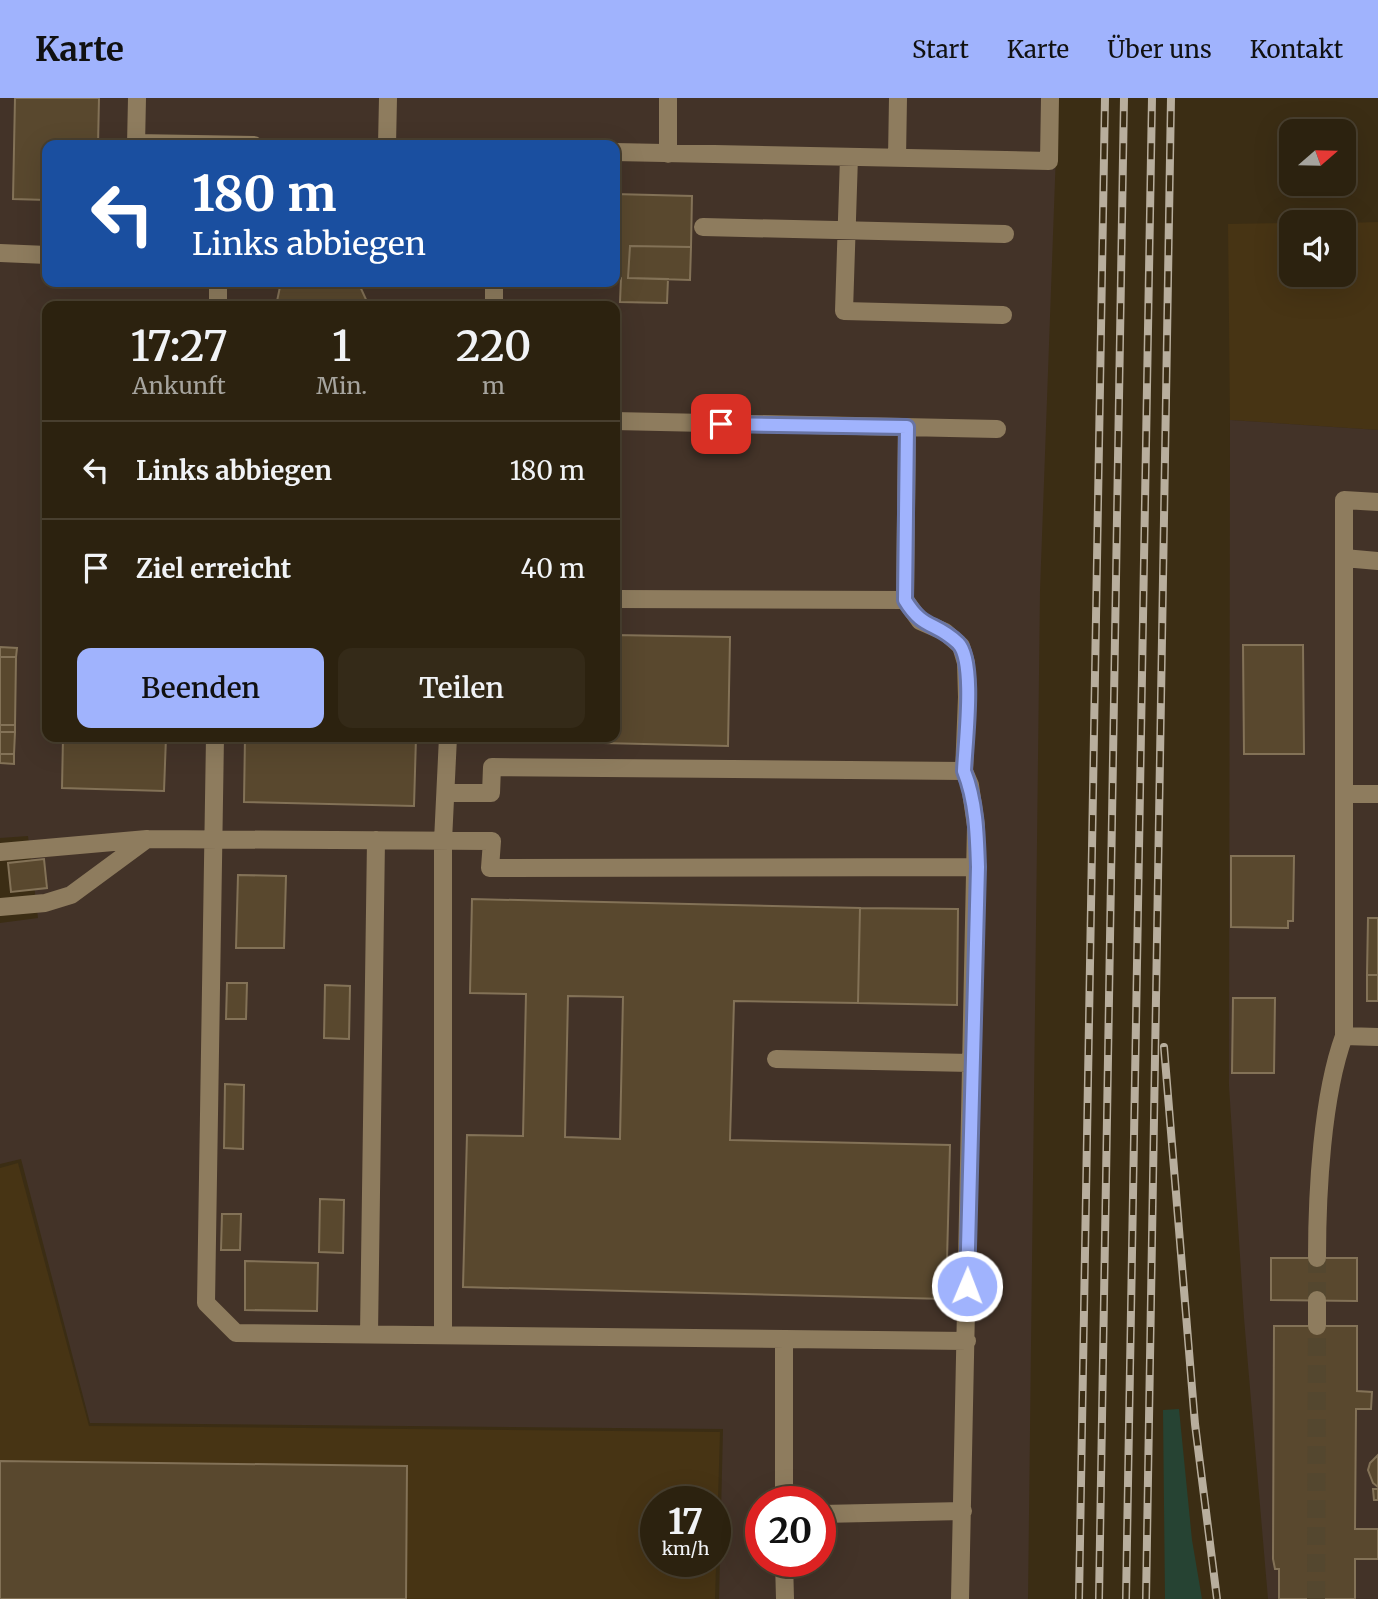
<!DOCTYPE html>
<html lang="de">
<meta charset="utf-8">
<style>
:root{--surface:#2c220f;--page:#342a18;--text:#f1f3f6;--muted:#a6a49e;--line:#483f2f;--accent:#a0b3fd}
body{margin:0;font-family:Merriweather,serif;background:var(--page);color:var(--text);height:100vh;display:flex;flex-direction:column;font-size:26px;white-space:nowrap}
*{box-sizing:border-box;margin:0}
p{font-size:23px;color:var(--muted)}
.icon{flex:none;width:38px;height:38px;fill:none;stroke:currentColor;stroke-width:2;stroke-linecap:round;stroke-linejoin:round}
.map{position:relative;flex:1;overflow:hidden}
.side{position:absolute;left:42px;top:203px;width:578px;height:441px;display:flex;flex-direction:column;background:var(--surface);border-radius:14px;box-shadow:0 7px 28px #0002,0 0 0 2px var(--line)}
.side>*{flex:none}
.banner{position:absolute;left:42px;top:42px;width:578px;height:147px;border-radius:14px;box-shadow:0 7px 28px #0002,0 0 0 2px var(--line);background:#1a4fa0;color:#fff;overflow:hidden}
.needle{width:46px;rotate:70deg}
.tools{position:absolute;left:1279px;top:21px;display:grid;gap:14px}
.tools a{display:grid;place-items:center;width:77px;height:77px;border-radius:14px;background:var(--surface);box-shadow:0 7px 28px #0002,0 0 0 2px var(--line);font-size:35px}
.speed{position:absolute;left:640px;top:1388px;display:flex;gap:14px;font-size:35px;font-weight:700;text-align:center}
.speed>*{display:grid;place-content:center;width:91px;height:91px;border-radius:50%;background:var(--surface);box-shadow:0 7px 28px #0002,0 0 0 2px var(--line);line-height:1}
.speed small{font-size:18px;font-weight:400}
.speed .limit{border:10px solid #d22;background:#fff;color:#111}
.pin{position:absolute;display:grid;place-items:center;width:60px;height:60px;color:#fff;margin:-30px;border-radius:14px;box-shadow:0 4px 10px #0006}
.me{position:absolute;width:77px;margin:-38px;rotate:1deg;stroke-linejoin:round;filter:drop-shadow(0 0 5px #0008)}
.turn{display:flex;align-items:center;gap:24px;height:147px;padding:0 35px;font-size:32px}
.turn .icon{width:91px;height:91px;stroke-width:2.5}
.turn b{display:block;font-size:49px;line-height:60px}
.eta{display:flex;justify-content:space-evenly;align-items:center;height:119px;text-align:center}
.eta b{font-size:42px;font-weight:600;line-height:49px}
.cta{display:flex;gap:14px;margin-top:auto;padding:14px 35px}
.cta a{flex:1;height:80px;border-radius:14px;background:var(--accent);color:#111;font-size:28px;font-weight:600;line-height:80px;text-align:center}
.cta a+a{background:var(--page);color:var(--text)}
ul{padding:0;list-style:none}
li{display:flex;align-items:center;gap:21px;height:98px;padding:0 35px;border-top:2px solid var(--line)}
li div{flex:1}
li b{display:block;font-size:26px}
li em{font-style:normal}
header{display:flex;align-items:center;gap:42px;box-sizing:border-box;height:98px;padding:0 35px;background:var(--accent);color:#111}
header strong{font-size:33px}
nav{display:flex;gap:38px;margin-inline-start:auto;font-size:24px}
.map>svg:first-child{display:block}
.built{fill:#473414;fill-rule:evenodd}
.industrial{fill:#433328;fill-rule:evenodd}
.green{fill:#264333}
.building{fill:#59482e;stroke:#837257;stroke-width:2;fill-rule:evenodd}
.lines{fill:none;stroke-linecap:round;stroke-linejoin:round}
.minor-tunnel{stroke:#54472f;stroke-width:18;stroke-dasharray:18 9;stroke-linecap:butt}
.minor{stroke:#8e7c5e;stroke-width:18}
.rail-casing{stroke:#b8ae9d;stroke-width:8}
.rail{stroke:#3b2d14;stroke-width:5;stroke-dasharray:16;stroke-linecap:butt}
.route-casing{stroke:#6874a4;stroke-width:18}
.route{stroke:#a0b3fd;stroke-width:12}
</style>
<header>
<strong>Karte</strong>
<nav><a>Start</a><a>Karte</a><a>Über uns</a><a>Kontakt</a></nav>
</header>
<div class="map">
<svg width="1378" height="1501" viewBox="0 0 1378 1501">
<rect width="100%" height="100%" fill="#3b2d14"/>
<path class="built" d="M1378 124V332L1230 322 1228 126 1291 125 1292 177H1344V125Z
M18 1065 89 1328 720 1334 715 1501H0V1070ZM656 1404H716V1463H656Z"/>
<path class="industrial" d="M0 0H1058L1040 493 1028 1501H719L723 1331 90 1325 21 1061 0 1066V825L38 820 28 738 0 740ZM47 47H614V184H47ZM47 208H614V639H47ZM761 1404H821V1463H761Z
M1230 322 1378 332V1501H1268L1244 1220 1229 988Z"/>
<path class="green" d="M1179 1311 1192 1442 1202 1501H1165L1163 1312Z"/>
<path class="building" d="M15 0H99L98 47H47V102L13 101Z
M614 96 692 98 691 149 630 148 628 180 668 181 667 205 620 204 621 180H614Z
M630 148 691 149 690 182 628 180Z
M281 184H358L369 208H276Z
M614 537 730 539 728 648 473 642V639H614Z
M1243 547H1303L1304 656H1244Z
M0 549 17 550 16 559H0Z
M0 559H16L15 627H0Z
M0 627H15V634H0Z
M0 634H15L14 656H0Z
M63 639H166L164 693 62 690Z
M245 639H416L414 708 244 704Z
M0 656H14V666L0 665Z
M1231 758H1294L1293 823H1288V830L1231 829Z
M44 761 47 790 11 794 8 765Z
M238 777 286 778 284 850H236Z
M472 801 860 810 858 905 734 903 730 1042 950 1047 946 1201 463 1189 467 1037 523 1038 526 896 470 895ZM568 898 623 899 620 1041 565 1039Z
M860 810 958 811 957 907 858 905Z
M1368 820H1378V877H1367Z
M1367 877H1378V903H1367Z
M227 885H247L246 921H226Z
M325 887 350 888 349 941 324 940Z
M1233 900H1275L1274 975H1232Z
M225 986 244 987 243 1051 224 1050Z
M320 1101 344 1102 343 1155 319 1154Z
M222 1116H241L240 1152H221Z
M1271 1160H1357V1203L1271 1202Z
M245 1163 318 1165 317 1213 245 1212Z
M1274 1228H1357V1293L1372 1294 1371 1311H1356L1355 1431H1378V1461H1355V1501H1279V1471H1275L1273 1461Z
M1378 1357V1389L1373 1385 1368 1372 1370 1365Z
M0 1363 407 1368 406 1501H0Z
M1373 1391H1378V1402H1374Z"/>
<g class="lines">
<path class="minor-tunnel" d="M1317 1202V1160
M1316 1501 1317 1228"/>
<path class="minor" d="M136 45 254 47
M136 47 137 0
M387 47 388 0
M614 54 1049 63 1050 0
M668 56V0
M849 59 844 213 1003 217
M897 60 898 0
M703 129 1005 136
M0 155 47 157
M218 208V184
M494 208V184
M614 323 997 331
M907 329 905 502 920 523 945 534 961 548 966 565 967 599 964 673 970 687 976 728 960 1501
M1344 460 1378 463
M614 501 905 502
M215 639 206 1205 236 1235 967 1243
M446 695H491L492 669 964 673
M1344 696H1378
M0 754 147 741 492 743 490 770 978 769
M0 809 45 805 71 797 147 741
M1344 938V402L1378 404
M776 961 971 965
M1317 1160C1317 1095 1322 998 1344 938L1378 939
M1317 1202V1228
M369 1236 376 742
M443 1237V743L448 639
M784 1404V1241
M821 1416 963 1413
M784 1463 785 1501"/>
<g class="rail-casing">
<path id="rail" d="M1164 949 1195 1326 1217 1501
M1079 1501 1105 0
M1099 1501 1124 0
M1126 1501 1152 0
M1146 1501 1171 0"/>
</g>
<use href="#rail" class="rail"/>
</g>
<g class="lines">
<g class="route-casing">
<path id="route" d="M721 326 907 329 905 502C923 532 935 523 958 545 976 563 965 646 964 673 976 703 977 736 978 769L967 1188"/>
</g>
<use href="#route" class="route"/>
</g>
</svg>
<div class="tools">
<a><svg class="needle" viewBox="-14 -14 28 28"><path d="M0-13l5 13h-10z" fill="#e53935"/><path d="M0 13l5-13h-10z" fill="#a6a49e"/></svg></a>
<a><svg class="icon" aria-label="sound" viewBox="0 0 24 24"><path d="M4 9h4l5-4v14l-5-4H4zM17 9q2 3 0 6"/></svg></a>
</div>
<div class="speed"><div>17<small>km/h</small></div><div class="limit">20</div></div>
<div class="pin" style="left:721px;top:326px;background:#d93025"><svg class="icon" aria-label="arrive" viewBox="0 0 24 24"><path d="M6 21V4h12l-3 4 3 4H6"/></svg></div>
<svg class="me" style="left:967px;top:1188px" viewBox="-20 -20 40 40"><circle r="17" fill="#a0b3fd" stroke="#fff" stroke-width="3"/><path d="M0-11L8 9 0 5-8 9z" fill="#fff"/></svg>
<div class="banner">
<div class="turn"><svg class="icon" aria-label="left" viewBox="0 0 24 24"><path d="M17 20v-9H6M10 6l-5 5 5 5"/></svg><div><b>180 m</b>Links abbiegen</div></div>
</div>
<section class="side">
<div class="eta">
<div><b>17:27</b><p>Ankunft</p></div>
<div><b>1</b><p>Min.</p></div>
<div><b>220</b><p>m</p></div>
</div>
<ul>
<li><svg class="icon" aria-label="left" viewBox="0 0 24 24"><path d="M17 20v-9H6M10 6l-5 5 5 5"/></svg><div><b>Links abbiegen</b></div><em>180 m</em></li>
<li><svg class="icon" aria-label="arrive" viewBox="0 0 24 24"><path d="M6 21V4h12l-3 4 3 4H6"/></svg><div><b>Ziel erreicht</b></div><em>40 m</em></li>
</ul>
<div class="cta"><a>Beenden</a><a>Teilen</a></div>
</section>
</div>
